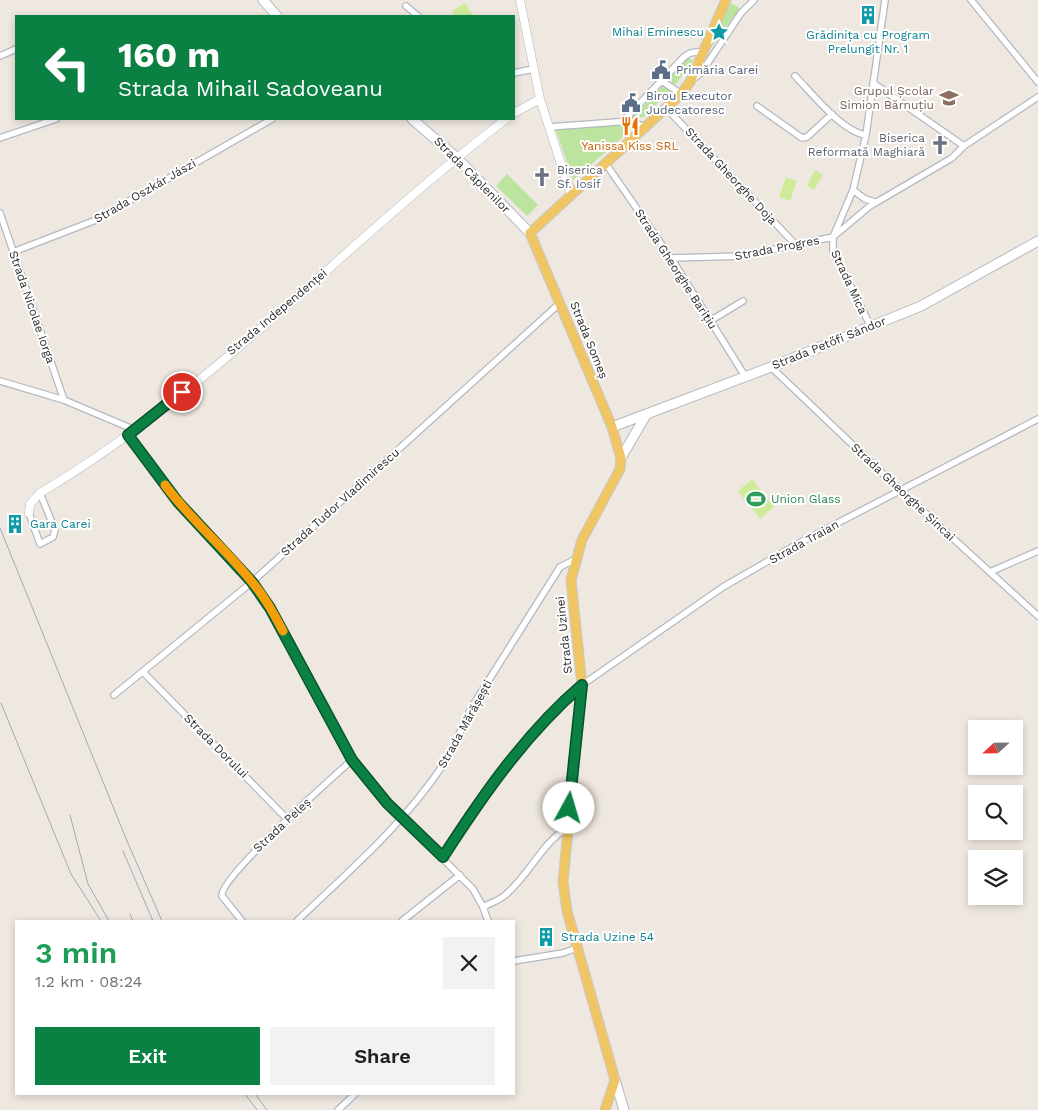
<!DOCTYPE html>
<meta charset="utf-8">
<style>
:root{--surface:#fff;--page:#f2f2f2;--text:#202124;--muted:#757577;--accent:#0b8043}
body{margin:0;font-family:"Work Sans",sans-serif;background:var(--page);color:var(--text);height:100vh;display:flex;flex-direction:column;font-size:19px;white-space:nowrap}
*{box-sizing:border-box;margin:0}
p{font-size:16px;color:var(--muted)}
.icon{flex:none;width:28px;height:28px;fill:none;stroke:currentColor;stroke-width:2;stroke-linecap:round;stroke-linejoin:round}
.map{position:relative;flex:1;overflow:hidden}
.drawer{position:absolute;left:15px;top:920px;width:500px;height:175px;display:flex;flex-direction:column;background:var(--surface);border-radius:0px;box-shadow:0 2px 8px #0003}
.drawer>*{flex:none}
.hud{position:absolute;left:15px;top:15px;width:500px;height:105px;border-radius:0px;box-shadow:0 2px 8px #0003;background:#0b8043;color:#fff;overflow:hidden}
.needle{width:32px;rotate:248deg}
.buttons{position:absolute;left:968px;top:720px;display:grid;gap:10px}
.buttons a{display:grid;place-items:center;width:55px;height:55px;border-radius:0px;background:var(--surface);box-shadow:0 2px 8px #0003;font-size:25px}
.pin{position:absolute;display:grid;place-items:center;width:42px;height:42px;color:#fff;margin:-21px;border:2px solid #fff;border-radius:50%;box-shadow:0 1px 5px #0007}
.me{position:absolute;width:55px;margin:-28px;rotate:6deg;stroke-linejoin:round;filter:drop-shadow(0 0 4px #0008)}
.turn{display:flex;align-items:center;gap:18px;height:105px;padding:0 20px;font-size:22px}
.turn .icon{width:65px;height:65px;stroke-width:2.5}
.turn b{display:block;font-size:35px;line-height:42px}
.round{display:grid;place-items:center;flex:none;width:52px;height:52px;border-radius:0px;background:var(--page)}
.overview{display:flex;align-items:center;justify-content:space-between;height:85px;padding:0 20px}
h1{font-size:30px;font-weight:600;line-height:38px;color:#1e9e55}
.primary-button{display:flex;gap:10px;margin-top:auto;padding:10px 20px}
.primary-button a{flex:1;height:58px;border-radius:0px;background:var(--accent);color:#fff;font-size:20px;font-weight:600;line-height:58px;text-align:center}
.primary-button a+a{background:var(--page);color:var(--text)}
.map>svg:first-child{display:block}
.green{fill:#bce49e}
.pitch{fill:#cfeb9a}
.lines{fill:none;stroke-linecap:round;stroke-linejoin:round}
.minor-casing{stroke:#b4b8c1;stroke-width:8}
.tertiary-casing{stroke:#b4b8c1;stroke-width:9}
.secondary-casing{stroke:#b4b8c1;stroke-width:11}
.primary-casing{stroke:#c9c9c9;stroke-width:11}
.minor{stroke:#fff;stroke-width:5.5}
.tertiary{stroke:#fff;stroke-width:8}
.secondary{stroke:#fff;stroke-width:9}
.primary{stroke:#f0c564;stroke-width:9}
.rail{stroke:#a3a8b8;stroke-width:1}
.route-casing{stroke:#07532c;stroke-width:12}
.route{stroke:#0b8043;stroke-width:9}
.slow{stroke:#f59e0b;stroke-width:9}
.labels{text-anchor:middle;stroke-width:4;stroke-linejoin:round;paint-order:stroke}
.culture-label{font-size:12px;fill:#0d838f;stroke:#fff;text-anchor:start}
.service-label{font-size:12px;fill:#4e5e75;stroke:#fff;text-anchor:start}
.education-label{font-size:12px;fill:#785e54;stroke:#fff;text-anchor:end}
.worship-label{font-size:12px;fill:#5b616d;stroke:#fff;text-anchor:end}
.food-label{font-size:12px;fill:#c56008;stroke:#fff}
.street-label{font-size:12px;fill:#2e2e2e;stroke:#fff}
.leisure-label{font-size:12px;fill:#27864d;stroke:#fff;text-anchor:start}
</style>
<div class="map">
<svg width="1038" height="1110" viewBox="0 0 1038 1110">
<rect width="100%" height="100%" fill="#efe8e1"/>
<path class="green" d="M731 3 740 8 700 63Z
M687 56 693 61 675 85 669 80Z
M664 84 670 90 644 117 627 119 637 113Z
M623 124 636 126 573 180 556 130Z
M507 174 538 205 527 216 496 186Z"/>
<path class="pitch" d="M465 3 473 16H456L452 11Z
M815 170 823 175 814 190 807 186Z
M786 177 797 181 790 201 779 197Z
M752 479 774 507 760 519 738 491Z"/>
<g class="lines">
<g class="minor-casing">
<path id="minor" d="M971 0 1038 82
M406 6 418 16
M0 56 16 49
M514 73 533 69
M795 76C812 93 842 132 866 135
M693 79 701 73 741 13 754 0
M662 81 681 94
M873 83 964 146
M757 106 802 138 807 137 832 114
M667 109 795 244
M622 122 684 57 690 53 704 51
M549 127 630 121 647 128
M0 138 56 119
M606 164 671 258 745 376
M853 190 865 199 875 202
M0 213 64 400
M13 252 96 220 272 119
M671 258 743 256 833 237 853 190 866 135 885 0
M710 321 743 301
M871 327 833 251V237L870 206 952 158 964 146 1038 97
M771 367 900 490 1038 616
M0 381 64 400 135 430
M128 435 178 502 252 582 270 608 352 760 387 803 473 889 483 907 488 921
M29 513 40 544 53 537 55 530 40 493
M990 572 1038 551
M144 673 288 820
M114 695 252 582 560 303
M443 857 477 804 515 755 582 685 723 587 801 542 1038 419
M483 907C490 903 498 901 504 896 529 876 540 845 567 828
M242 921 222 896C218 879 333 777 352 760
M297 921C349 871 403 825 443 765 454 749 461 728 470 710L560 567 574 560
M402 921 460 875
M514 961 563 953 577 948
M338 1110 355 1094"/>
</g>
<g class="tertiary-casing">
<path id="tertiary" d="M520 0 540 99 571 195
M514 113 540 99
M29 513 30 504 40 493C211 392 348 240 506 119"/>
</g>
<g class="secondary-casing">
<path id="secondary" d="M263 0 277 16
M412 119 456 157 530 233
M612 427 771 367 921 306 1038 241
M621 458 646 415
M615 1080 624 1110"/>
</g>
<g class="primary-casing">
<path id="primary" d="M605 1110 615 1080 567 911 563 882 582 685 571 580 582 540 620 469 621 458 612 427 530 233 681 94 690 82 726 0"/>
</g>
<use href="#minor" class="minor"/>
<use href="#tertiary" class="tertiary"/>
<use href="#secondary" class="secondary"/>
<use href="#primary" class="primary"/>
<path class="rail" d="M0 528 127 841 162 921
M1 703 71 874 101 921
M70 815 88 884 109 921
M123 851 153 921
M130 914 133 921
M245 1094 257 1110
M255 1094 267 1110"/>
</g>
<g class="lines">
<g class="route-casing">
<path id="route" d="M182 392 128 435 178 502 252 582 270 608 352 760 387 803 443 857C483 795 526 733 582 685L569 808"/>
</g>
<use href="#route" class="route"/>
<path class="slow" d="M165 485C191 520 225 548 252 582 265 597 274 614 283 631"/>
</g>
<defs>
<g id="building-bare" transform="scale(1.5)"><path d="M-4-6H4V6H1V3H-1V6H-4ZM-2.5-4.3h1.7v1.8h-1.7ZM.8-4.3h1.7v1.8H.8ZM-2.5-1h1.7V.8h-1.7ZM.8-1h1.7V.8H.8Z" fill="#0f9aa8" stroke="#fff" stroke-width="2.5" paint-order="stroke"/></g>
<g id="sight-bare" transform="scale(1.5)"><path d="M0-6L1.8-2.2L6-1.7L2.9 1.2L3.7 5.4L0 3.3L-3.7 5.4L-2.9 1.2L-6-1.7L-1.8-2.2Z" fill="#0f9aa8" stroke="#fff" stroke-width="2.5" paint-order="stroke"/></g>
<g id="civic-bare" transform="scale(1.5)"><path d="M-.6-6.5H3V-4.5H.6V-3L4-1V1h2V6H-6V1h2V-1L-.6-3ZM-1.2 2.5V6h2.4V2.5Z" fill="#5c6f8a" stroke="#fff" stroke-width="2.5" paint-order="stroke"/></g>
<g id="university-bare" transform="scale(1.5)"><path d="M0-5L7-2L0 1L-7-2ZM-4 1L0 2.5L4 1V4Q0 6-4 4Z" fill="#8d6e63" stroke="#fff" stroke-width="2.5" paint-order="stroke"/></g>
<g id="restaurant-bare" transform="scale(1.5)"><path d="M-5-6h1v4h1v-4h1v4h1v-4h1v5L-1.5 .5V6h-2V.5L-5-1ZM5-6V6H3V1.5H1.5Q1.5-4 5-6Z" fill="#e8710a" stroke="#fff" stroke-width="2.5" paint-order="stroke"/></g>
<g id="church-bare" transform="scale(1.5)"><path d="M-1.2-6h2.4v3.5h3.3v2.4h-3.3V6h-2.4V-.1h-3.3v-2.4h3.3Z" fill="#6b7280" stroke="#fff" stroke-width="2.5" paint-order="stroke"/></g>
<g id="stadium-bare" transform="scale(1.5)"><path d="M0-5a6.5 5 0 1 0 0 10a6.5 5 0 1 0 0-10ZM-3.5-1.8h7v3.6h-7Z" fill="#2e9e5b" stroke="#fff" stroke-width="2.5" paint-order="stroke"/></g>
</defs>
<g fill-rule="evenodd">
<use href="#building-bare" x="868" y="15"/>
<use href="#sight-bare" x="719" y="32"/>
<use href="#civic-bare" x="661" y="70"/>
<use href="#university-bare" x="949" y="98"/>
<use href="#civic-bare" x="631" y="103"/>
<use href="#restaurant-bare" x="630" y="126"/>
<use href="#church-bare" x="940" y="145"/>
<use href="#church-bare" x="542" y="177"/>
<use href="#stadium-bare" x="756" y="499"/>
<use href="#building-bare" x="15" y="524"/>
<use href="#building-bare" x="546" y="937"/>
</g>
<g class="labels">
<g class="culture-label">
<text x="704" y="36" text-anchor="end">Mihai Eminescu</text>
<text x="868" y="39" text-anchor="middle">Grădinița cu Program<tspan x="868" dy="14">Prelungit Nr. 1</tspan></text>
<text x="30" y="528">Gara Carei</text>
<text x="561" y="941">Strada Uzine 54</text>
</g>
<g class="service-label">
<text x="676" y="74">Primăria Carei</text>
<text x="646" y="100">Birou Executor<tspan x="646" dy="14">Judecatoresc</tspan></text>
</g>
<g class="education-label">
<text x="934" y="95">Grupul Școlar<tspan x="934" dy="14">Simion Bărnuțiu</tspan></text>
</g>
<g class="worship-label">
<text x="925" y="142">Biserica<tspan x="925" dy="14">Reformată Maghiară</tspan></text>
<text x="557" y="174" text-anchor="start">Biserica<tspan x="557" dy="14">Sf. Iosif</tspan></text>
</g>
<g class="food-label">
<text x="630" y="150">Yanissa Kiss SRL</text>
</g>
<g class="street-label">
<text transform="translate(472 175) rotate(45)" y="4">Strada Căplenilor</text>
<text transform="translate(731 176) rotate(47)" y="4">Strada Gheorghe Doja</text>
<text transform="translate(145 191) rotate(-30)" y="4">Strada Oszkár Jászi</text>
<text transform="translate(777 248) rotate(-11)" y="4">Strada Progres</text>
<text transform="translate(676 269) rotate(57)" y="4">Strada Gheorghe Barițiu</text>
<text transform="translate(849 282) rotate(65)" y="4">Strada Mica</text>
<text transform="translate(32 307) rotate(71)" y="4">Strada Nicolae Iorga</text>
<text transform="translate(277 312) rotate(-40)" y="4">Strada Independenței</text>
<text transform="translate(589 340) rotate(68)" y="4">Strada Someș</text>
<text transform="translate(829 343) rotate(-22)" y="4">Strada Petőfi Sándor</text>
<text transform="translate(903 492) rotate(43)" y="4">Strada Gheorghe Șincai</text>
<text transform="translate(340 502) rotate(-42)" y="4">Strada Tudor Vladimirescu</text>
<text transform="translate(804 542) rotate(-29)" y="4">Strada Traian</text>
<text transform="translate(564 635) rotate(-96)" y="4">Strada Uzinei</text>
<text transform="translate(465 724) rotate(-61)" y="4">Strada Mărășești</text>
<text transform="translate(216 746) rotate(45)" y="4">Strada Dorului</text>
<text transform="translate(282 825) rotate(-43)" y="4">Strada Peleș</text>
</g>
<g class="leisure-label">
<text x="771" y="503">Union Glass</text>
</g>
</g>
</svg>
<div class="buttons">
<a><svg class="needle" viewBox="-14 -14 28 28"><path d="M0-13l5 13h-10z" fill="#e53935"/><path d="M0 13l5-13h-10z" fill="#757577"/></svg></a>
<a><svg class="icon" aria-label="search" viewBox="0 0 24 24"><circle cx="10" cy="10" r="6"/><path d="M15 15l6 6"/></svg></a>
<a><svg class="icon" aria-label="layers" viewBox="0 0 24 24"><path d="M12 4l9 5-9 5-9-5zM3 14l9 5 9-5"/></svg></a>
</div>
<div class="pin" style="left:182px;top:392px;background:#d93025"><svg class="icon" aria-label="arrive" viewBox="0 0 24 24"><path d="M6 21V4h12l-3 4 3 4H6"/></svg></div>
<svg class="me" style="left:569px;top:808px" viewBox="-20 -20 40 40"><circle r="19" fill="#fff"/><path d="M0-13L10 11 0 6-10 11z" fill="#0b8043"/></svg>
<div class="hud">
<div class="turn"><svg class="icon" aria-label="left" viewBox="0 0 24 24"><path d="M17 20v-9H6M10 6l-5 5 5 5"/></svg><div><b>160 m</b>Strada Mihail Sadoveanu</div></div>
</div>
<section class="drawer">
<div class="overview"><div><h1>3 min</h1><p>1.2 km · 08:24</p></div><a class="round"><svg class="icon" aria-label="close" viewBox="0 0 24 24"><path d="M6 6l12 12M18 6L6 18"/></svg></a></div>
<div class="primary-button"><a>Exit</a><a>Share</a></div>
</section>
</div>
